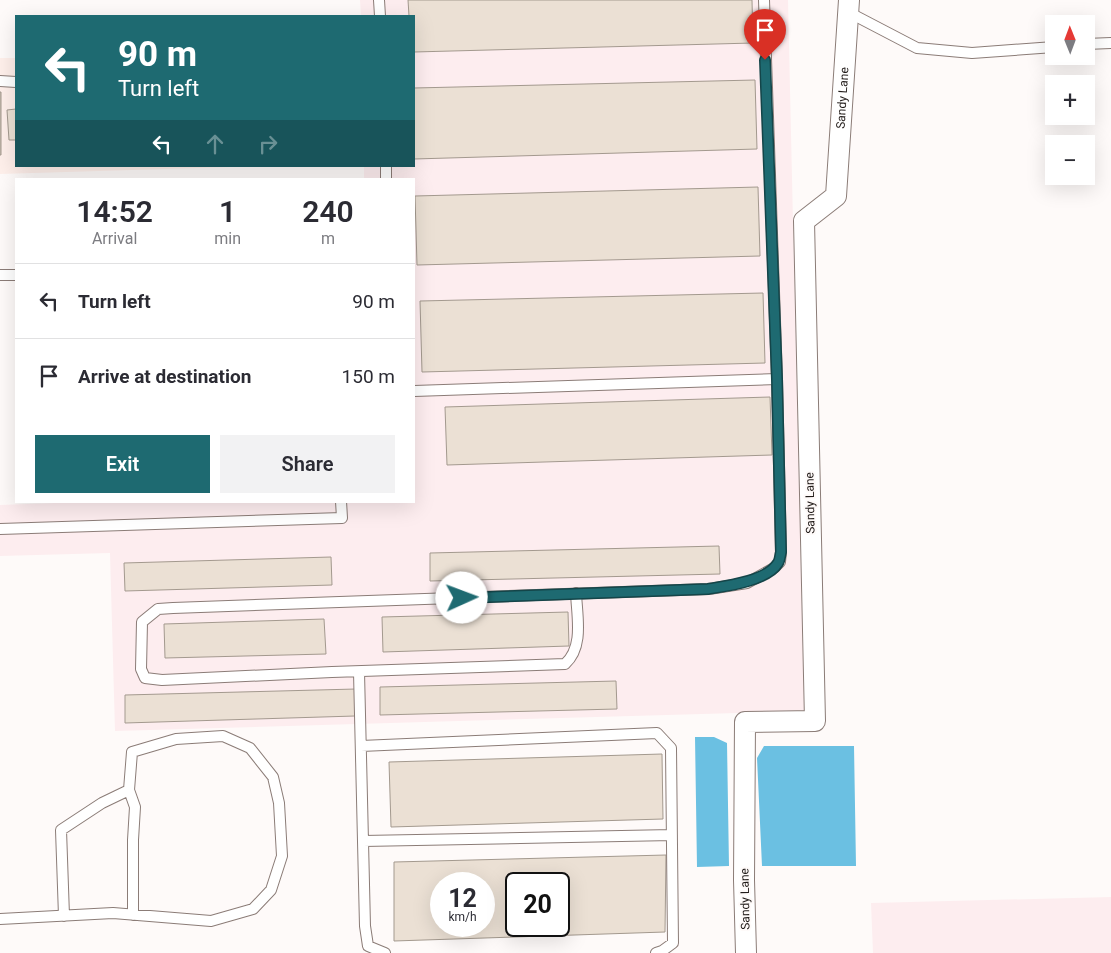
<!DOCTYPE html>
<meta charset="utf-8">
<style>
:root{--surface:#fff;--page:#f2f2f3;--text:#2b2b33;--muted:#7c7c81;--line:#e1e1e2;--accent:#1e6a71}
body{margin:0;font-family:Roboto,sans-serif;background:var(--page);color:var(--text);height:100vh;display:flex;flex-direction:column;font-size:19px;white-space:nowrap}
*{box-sizing:border-box;margin:0}
p{font-size:16px;color:var(--muted)}
.icon{flex:none;width:28px;height:28px;fill:none;stroke:currentColor;stroke-width:2;stroke-linecap:round;stroke-linejoin:round}
.map{position:relative;flex:1;overflow:hidden}
.side{position:absolute;left:15px;top:178px;width:400px;height:325px;display:flex;flex-direction:column;background:var(--surface);border-radius:0px;box-shadow:0 5px 20px #0002}
.side>*{flex:none}
.hud{position:absolute;left:15px;top:15px;width:400px;height:152px;border-radius:0px;box-shadow:0 5px 20px #0002;background:#1e6a71;color:#fff;overflow:hidden}
.needle{width:32px;rotate:359deg}
.buttons{position:absolute;left:1045px;top:15px;display:grid;gap:10px}
.buttons a{display:grid;place-items:center;width:50px;height:50px;border-radius:0px;background:var(--surface);box-shadow:0 5px 20px #0002;font-size:25px}
.speed{position:absolute;left:430px;top:872px;display:flex;gap:10px;font-size:25px;font-weight:700;text-align:center}
.speed>*{display:grid;place-content:center;width:65px;height:65px;border-radius:50%;background:var(--surface);box-shadow:0 5px 20px #0002;line-height:1}
.speed small{font-size:12px;font-weight:400}
.speed .limit{border:2px solid #111;border-radius:8px;background:#fff;color:#111}
.pin{position:absolute;display:grid;place-items:center;width:42px;height:42px;color:#fff;margin:-51px -21px;border-radius:50% 50% 50% 0;rotate:-45deg;box-shadow:0 0 5px #0007}
.pin .icon{rotate:45deg}
.me{position:absolute;width:55px;margin:-28px;rotate:88deg;stroke-linejoin:round;filter:drop-shadow(0 0 4px #0008)}
.turn{display:flex;align-items:center;gap:18px;height:105px;padding:0 20px;font-size:22px}
.turn .icon{width:65px;height:65px;stroke-width:2.5}
.turn b{display:block;font-size:35px;line-height:42px}
.lanes{display:flex;align-items:center;height:48px;padding:0 20px;background:#0003;justify-content:center;gap:25px;direction:ltr}
.lanes .off{opacity:.35}
.eta{display:flex;justify-content:space-evenly;align-items:center;height:85px;text-align:center}
.eta b{font-size:30px;font-weight:600;line-height:35px}
.primary-button{display:flex;gap:10px;margin-top:auto;padding:10px 20px}
.primary-button a{flex:1;height:58px;border-radius:0px;background:var(--accent);color:#fff;font-size:20px;font-weight:600;line-height:58px;text-align:center}
.primary-button a+a{background:var(--page);color:var(--text)}
ul{padding:0;list-style:none}
li{display:flex;align-items:center;gap:15px;height:75px;padding:0 20px;border-top:1px solid var(--line)}
li div{flex:1}
li b{display:block;font-size:19px}
li em{font-style:normal}
.map>svg:first-child{display:block}
.built{fill:#feefea}
.industrial{fill:#fdedef}
.water{fill:#6bc0e2}
.building{fill:#ebe0d4;stroke:#a3998e;fill-rule:evenodd}
.lines{fill:none;stroke-linecap:round;stroke-linejoin:round}
.service-casing{stroke:#8b7c77;stroke-width:12}
.minor-casing{stroke:#8b7c77;stroke-width:22}
.service{stroke:#fff;stroke-width:10}
.minor{stroke:#fff;stroke-width:20}
.route-casing{stroke:#144549;stroke-width:12}
.route{stroke:#1e6a71;stroke-width:9}
.labels{text-anchor:middle;stroke-width:4;stroke-linejoin:round;paint-order:stroke}
.street-label{font-size:12px;fill:#221c1a;stroke:#fefaf9}
</style>
<div class="map">
<svg width="1111" height="953" viewBox="0 0 1111 953">
<rect width="100%" height="100%" fill="#fefaf9"/>
<path class="built" d="M0 58H16V166H265L0 174Z"/>
<path class="industrial" d="M360 0H788L804 711 115 731 110 553 0 556V505L110 501H414V179H364V166H414V16H361Z
M1111 897V953H873L871 903Z"/>
<path class="water" d="M695 737H714L727 743 729 866 697 867Z
M764 746H854L856 866H762L757 758Z"/>
<path class="building" d="M408 0H752L753 43 414 52V16H409Z
M755 80 757 149 414 159V88Z
M0 92H1V155H0Z
M16 109V140H9L7 110Z
M758 187 760 256 417 265 415 196Z
M763 293 765 363 422 372 420 301Z
M770 397 772 455 447 465 445 407Z
M719 546 720 574 430 581V553Z
M331 557 332 585 125 591 124 563Z
M568 612 569 646 383 652 382 617Z
M324 619 326 654 165 658 164 624Z
M616 681 617 709 380 715V687Z
M356 689 355 716 125 723V695Z
M662 754 663 819 391 827 389 762Z
M666 855 665 932 394 941V862ZM441 884H484V926H441ZM516 884H559V926H516Z"/>
<g class="lines">
<g class="service-casing">
<path id="service" d="M379 0 380 16
M848 12 917 48 972 53 1054 47
M1086 44 1111 43
M0 81 16 82
M386 166V179
M0 275H16
M414 391 777 379 764 0
M0 529 342 518 341 501
M576 593C577 617 584 647 565 664L332 672 162 680 145 678 141 669 142 622 158 609 173 608 536 595 709 589 747 583 774 568 780 562 781 552 777 379
M359 672 365 926 368 946 385 953
M361 746 657 733 671 748 673 943 662 951 656 953
M363 841 672 835
M64 916 61 830 102 803 129 790
M0 919 113 913 211 921 253 909 271 890 282 856 279 803 273 777 250 748 223 736 176 739 132 752 129 790 135 807 133 840V915"/>
</g>
<g class="minor-casing">
<g id="minor">
<path id="s1" d="M746 953 744 880 745 722 815 721 804 221 836 196 849 0"/>
</g>
</g>
<use href="#service" class="service"/>
<use href="#minor" class="minor"/>
</g>
<g class="lines">
<g class="route-casing">
<path id="route" d="M462 598 708 589C727 586 767 581 778 563 780 560 780 556 781 552L777 379 765 60"/>
</g>
<use href="#route" class="route"/>
</g>
<g class="labels">
<g class="street-label">
<text dy="4" stroke="none"><textPath href="#s1" startOffset="940">Sandy Lane</textPath></text>
<text transform="translate(810 503) rotate(-91)" y="4">Sandy Lane</text>
<text transform="translate(745 899) rotate(-91)" y="4">Sandy Lane</text>
</g>
</g>
</svg>
<div class="buttons">
<a><svg class="needle" viewBox="-14 -14 28 28"><path d="M0-13l5 13h-10z" fill="#e53935"/><path d="M0 13l5-13h-10z" fill="#7c7c81"/></svg></a>
<a>+</a>
<a>−</a>
</div>
<div class="speed"><div>12<small>km/h</small></div><div class="limit">20</div></div>
<div class="pin" style="left:765px;top:60px;background:#d93025"><svg class="icon" aria-label="arrive" viewBox="0 0 24 24"><path d="M6 21V4h12l-3 4 3 4H6"/></svg></div>
<svg class="me" style="left:462px;top:598px" viewBox="-20 -20 40 40"><circle r="19" fill="#fff"/><path d="M0-13L10 11 0 6-10 11z" fill="#1e6a71"/></svg>
<div class="hud">
<div class="turn"><svg class="icon" aria-label="left" viewBox="0 0 24 24"><path d="M17 20v-9H6M10 6l-5 5 5 5"/></svg><div><b>90 m</b>Turn left</div></div>
<div class="lanes"><svg class="icon" aria-label="left" viewBox="0 0 24 24"><path d="M17 20v-9H6M10 6l-5 5 5 5"/></svg><svg class="icon off" aria-label="ahead" viewBox="0 0 24 24"><path d="M12 20V5M6 11l6-6 6 6"/></svg><svg class="icon off" aria-label="right" viewBox="0 0 24 24"><path d="M7 20v-9h11M14 6l5 5-5 5"/></svg></div>
</div>
<section class="side">
<div class="eta">
<div><b>14:52</b><p>Arrival</p></div>
<div><b>1</b><p>min</p></div>
<div><b>240</b><p>m</p></div>
</div>
<ul>
<li><svg class="icon" aria-label="left" viewBox="0 0 24 24"><path d="M17 20v-9H6M10 6l-5 5 5 5"/></svg><div><b>Turn left</b></div><em>90 m</em></li>
<li><svg class="icon" aria-label="arrive" viewBox="0 0 24 24"><path d="M6 21V4h12l-3 4 3 4H6"/></svg><div><b>Arrive at destination</b></div><em>150 m</em></li>
</ul>
<div class="primary-button"><a>Exit</a><a>Share</a></div>
</section>
</div>
